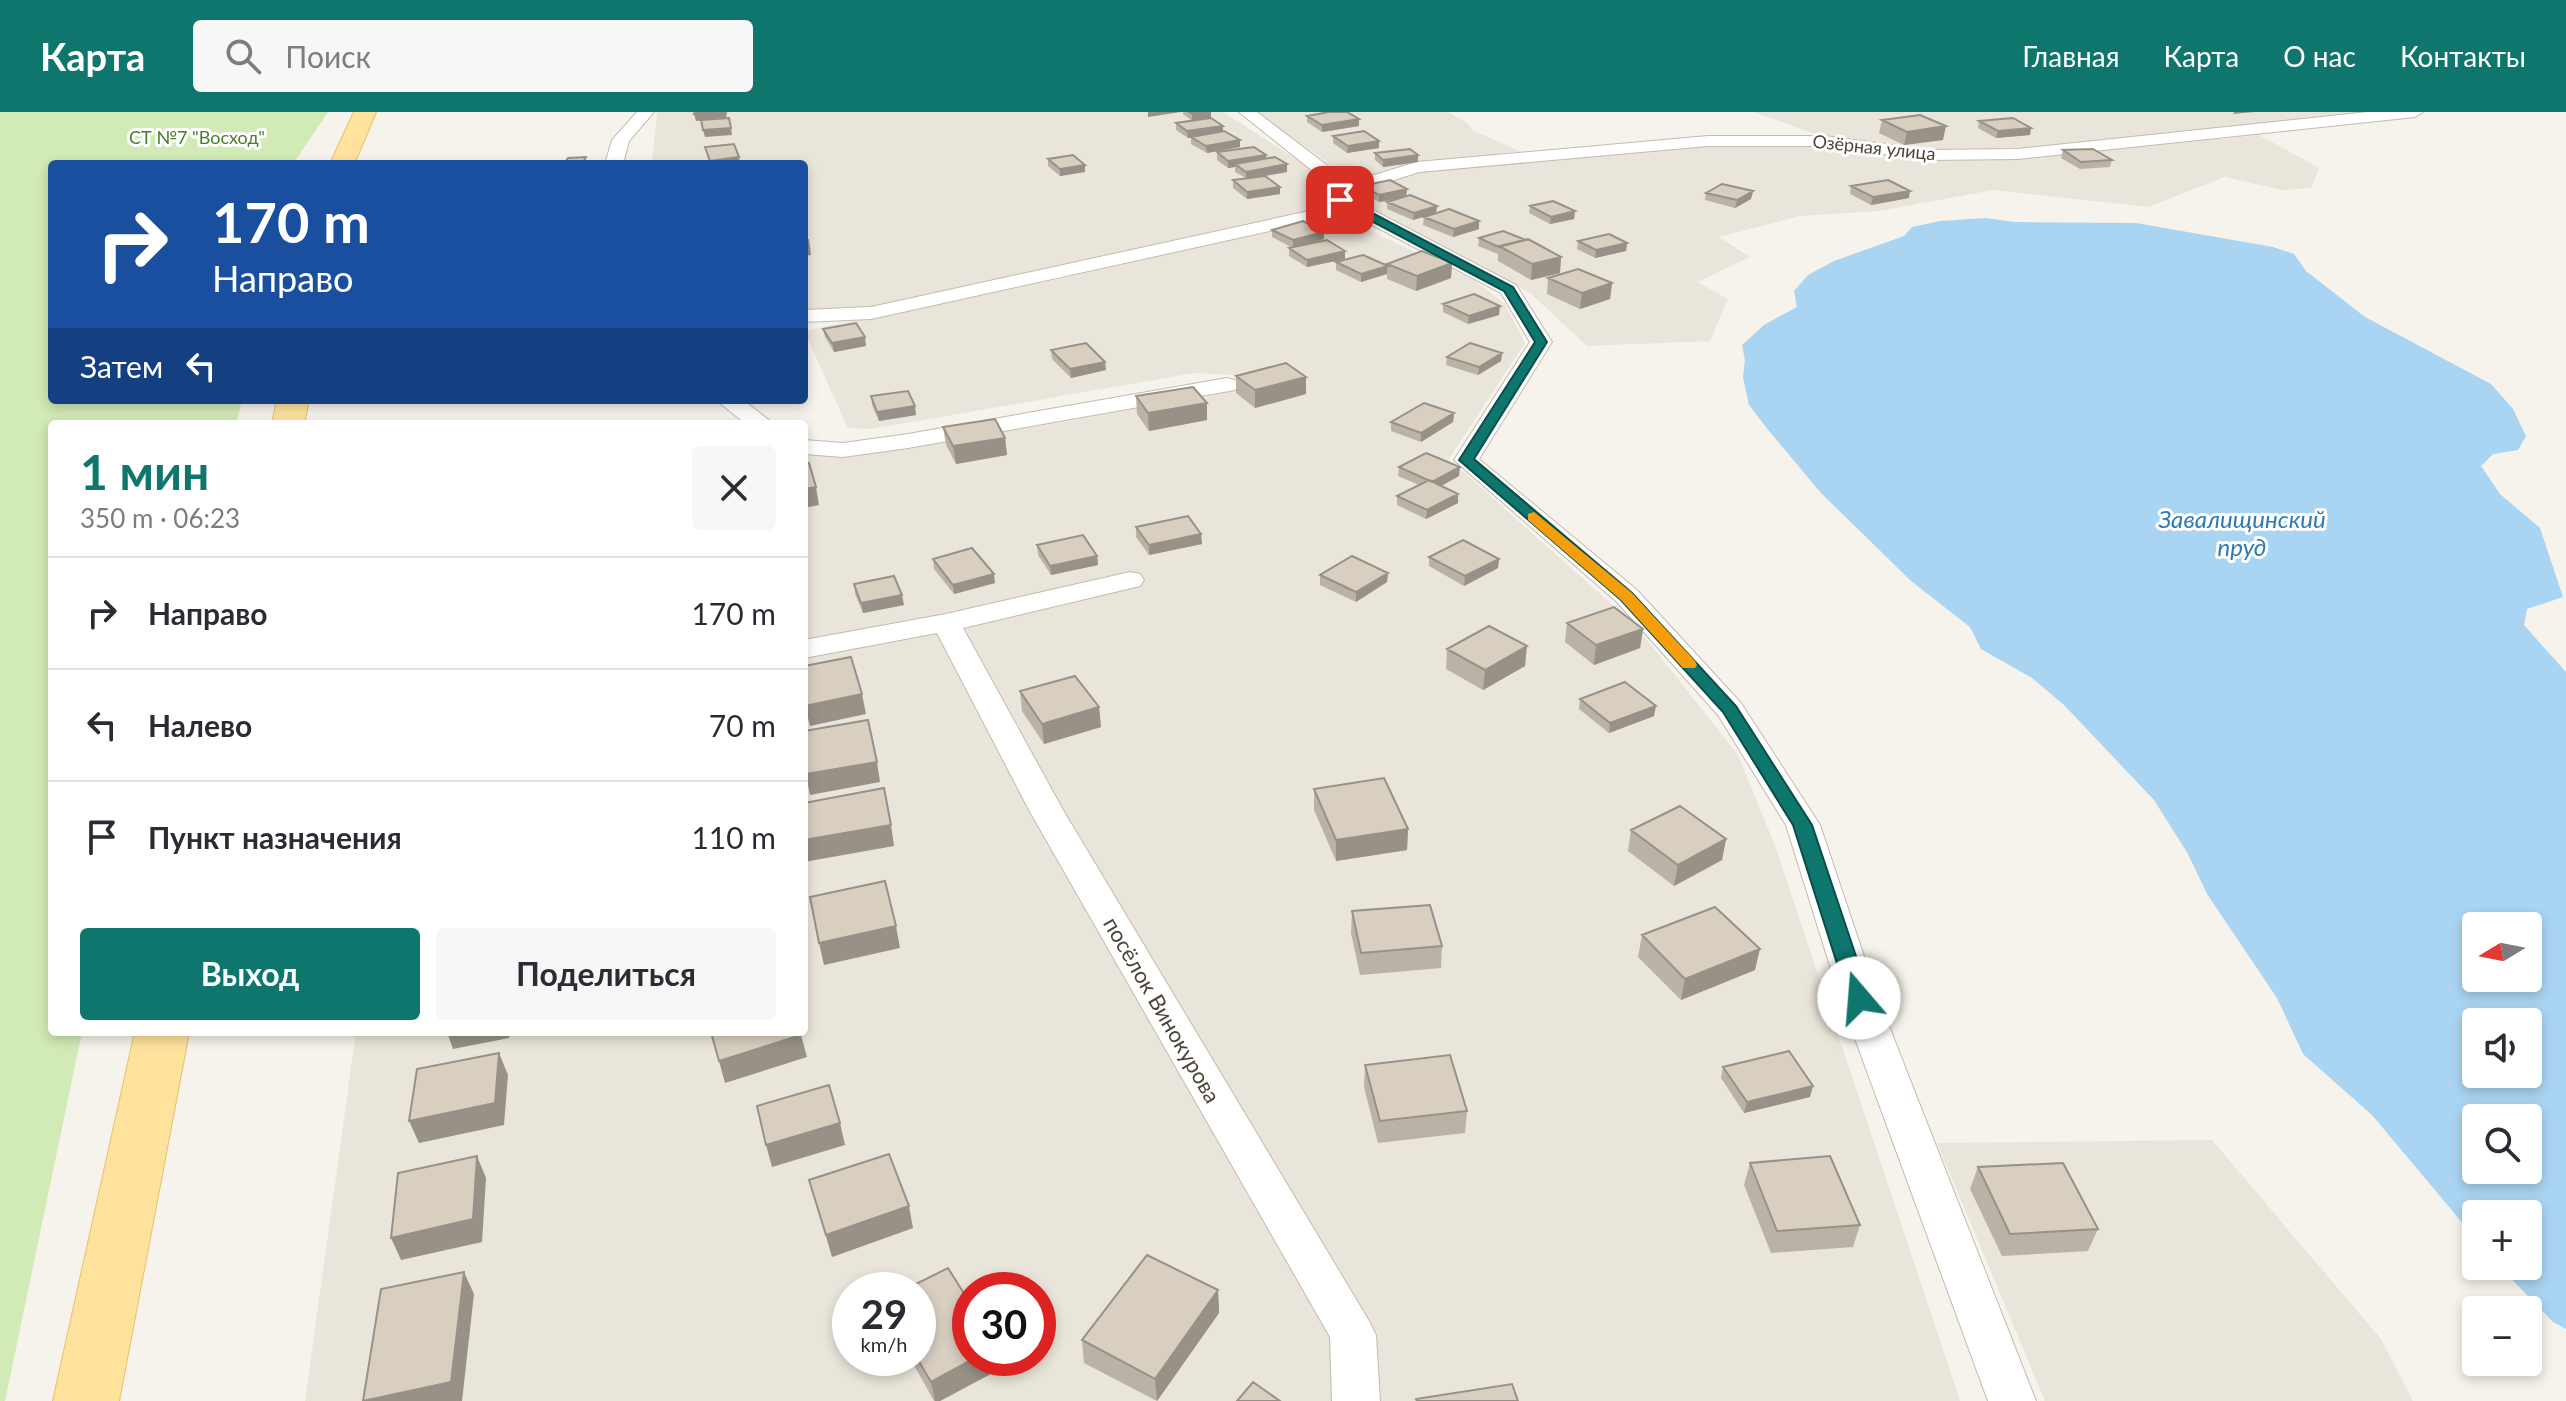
<!DOCTYPE html>
<html lang="ru">
<meta charset="utf-8">
<style>
:root{--surface:#fff;--page:#f7f7f7;--text:#2b2b33;--muted:#7c7c81;--line:#e1e1e2;--accent:#0f766e}
body{margin:0;font-family:Lato,sans-serif;background:var(--page);color:var(--text);height:100vh;display:flex;flex-direction:column;font-size:30px;white-space:nowrap}
*{box-sizing:border-box;margin:0}
p{font-size:26px;color:var(--muted)}
.icon{flex:none;width:44px;height:44px;fill:none;stroke:currentColor;stroke-width:2;stroke-linecap:round;stroke-linejoin:round}
.map{position:relative;flex:1;overflow:hidden}
.panel{position:absolute;left:48px;top:308px;width:760px;height:616px;display:flex;flex-direction:column;background:var(--surface);border-radius:8px;box-shadow:0 4px 12px #0003}
.panel>*{flex:none}
.banner{position:absolute;left:48px;top:48px;width:760px;height:244px;border-radius:8px;box-shadow:0 4px 12px #0003;background:#1a4fa0;color:#fff;overflow:hidden}
.needle{width:52px;rotate:260deg}
.buttons{position:absolute;left:2462px;top:800px;display:grid;gap:16px}
.buttons a{display:grid;place-items:center;width:80px;height:80px;border-radius:8px;background:var(--surface);box-shadow:0 4px 12px #0003;font-size:40px}
.speed{position:absolute;left:832px;top:1160px;display:flex;gap:16px;font-size:40px;font-weight:700;text-align:center}
.speed>*{display:grid;place-content:center;width:104px;height:104px;border-radius:50%;background:var(--surface);box-shadow:0 4px 12px #0003;line-height:1}
.speed small{font-size:20px;font-weight:400}
.speed .limit{border:12px solid #d22;background:#fff;color:#111}
.pin{position:absolute;display:grid;place-items:center;width:68px;height:68px;color:#fff;margin:-34px;border-radius:16px;box-shadow:0 4px 12px #0006}
.me{position:absolute;width:88px;margin:-44px;rotate:342deg;stroke-linejoin:round;filter:drop-shadow(0 0 6px #0008)}
.turn{display:flex;align-items:center;gap:28px;height:168px;padding:0 32px;font-size:36px}
.turn .icon{width:104px;height:104px;stroke-width:2.5}
.turn b{display:block;font-size:56px;line-height:68px}
.then{display:flex;align-items:center;height:76px;padding:0 32px;background:#0003;gap:16px;font-size:30px}
.round{display:grid;place-items:center;flex:none;width:84px;height:84px;border-radius:8px;background:var(--page)}
.overview{display:flex;align-items:center;justify-content:space-between;height:136px;padding:0 32px}
h1{font-size:48px;font-weight:700;line-height:60px;color:var(--accent)}
.action{display:flex;gap:16px;margin-top:auto;padding:16px 32px}
.action a{flex:1;height:92px;border-radius:8px;background:var(--accent);color:#fff;font-size:32px;font-weight:700;line-height:92px;text-align:center}
.action a+a{background:var(--page);color:var(--text)}
ul{padding:0;list-style:none}
li{display:flex;align-items:center;gap:24px;height:112px;padding:0 32px;border-top:2px solid var(--line)}
li div{flex:1}
li b{display:block;font-size:30px}
li em{font-style:normal}
header{display:flex;align-items:center;gap:48px;box-sizing:border-box;height:112px;padding:0 40px;background:var(--accent);color:#fff}
header strong{font-size:38px}
nav{display:flex;gap:44px;margin-inline-start:auto;font-size:28px}
.search{width:560px;height:72px;background:var(--page);display:flex;align-items:center;gap:20px;box-sizing:border-box;padding:0 28px;border-radius:8px;color:var(--muted);font-size:30px}
.map>svg:first-child{display:block}
.residential{fill:#eae5da;fill-rule:evenodd}
.green{fill:#d2eab5}
.water{fill:#a9d4f2;fill-rule:evenodd}
.lines{fill:none;stroke-linecap:round;stroke-linejoin:round}
.street-casing{stroke:#c2bbae;stroke-width:2}
.primary-casing{stroke:#e6c16a;stroke-width:2}
.street{fill:#fff;fill-rule:evenodd}
.primary{fill:#ffe39c;fill-rule:evenodd}
.wall{fill:#bab2a6}
.shaded-wall{fill:#979187}
.building{fill:#d8cfc1;stroke:#979187;stroke-width:2}
.route{fill:#0f766e;stroke:#0a4d48;stroke-width:2}
.slow{fill:#f59e0b}
.labels{text-anchor:middle;stroke-width:6;stroke-linejoin:round;paint-order:stroke}
.far-park-label{font-size:18px;fill:#4a7f2a;stroke:#fff}
.far-street-label{font-size:18px;fill:#4b4439;stroke:#fff}
.street-label{font-size:22px;fill:#4b4439;stroke:#fff}
.water-label{font-size:24px;font-style:italic;fill:#2e7ab2;stroke:#fff}
</style>
<header>
<strong>Карта</strong>
<div class="search"><svg class="icon" aria-label="search" viewBox="0 0 24 24"><circle cx="10" cy="10" r="6"/><path d="M15 15l6 6"/></svg>Поиск</div>
<nav><a>Главная</a><a>Карта</a><a>О нас</a><a>Контакты</a></nav>
</header>
<div class="map">
<svg width="2566" height="1289" viewBox="0 0 2566 1289">
<rect width="100%" height="100%" fill="#f6f3ec"/>
<path class="residential" d="M657 0H1223L1318 61 1331 87 1320 97 878 194 829 199 804 197V52H652Z
M1258 0H1448L1467 11 1474 19 1520 39 1465 46 1354 70Z
M1754 0H2382L2020 38 1924 39 1821 24Z
M2259 23 2319 56 2311 76 2282 78 2225 65 2148 95 1993 78 1879 99 1800 104 1719 125 1750 145 1697 170 1728 187 1710 229 1587 234 1530 181 1353 86 1360 78 1415 58 1593 45 1711 32H1818L1928 47 2035 45Z
M1337 103 1474 168 1504 191 1525 231 1449 347 1636 514 1738 643 1774 731 1960 1289H305L356 920H804V340L835 344 1040 314 1223 281 1254 264 1194 261 872 317 848 316 804 219 1059 167ZM850 1178H918V1246H850ZM970 1178H1038V1246H970Z
M2212 1028 2381 1227 2413 1289H2045L1937 1031Z"/>
<path class="green" d="M0 0H328L293 52H52V288H242L236 312H52V920H82L5 1289H0Z"/>
<path class="water" d="M1986 106 2014 110 2136 111 2273 135 2294 142 2306 159 2365 205 2491 272 2513 297 2526 324 2518 338 2493 342 2481 354 2500 382 2540 416 2563 485 2527 497 2524 513 2566 560V1217L2553 1210 2499 1154H2528V1102H2476V1127L2372 1003 2303 942 2277 886 2207 782 2188 742 2154 688 2064 593 2032 566 1981 537 1970 515 1911 469 1821 381 1769 319 1749 293 1743 265 1745 248 1742 233 1764 213 1797 195 1794 179 1808 163 1834 149 1904 124 1912 115 1940 109ZM2528 814V866H2476V814ZM2528 910V962H2476V910ZM2476 1006H2528V1058H2476Z"/>
<g class="lines">
<g class="street-casing">
<path id="street" d="M637 0H654L629 29 623 52H605L612 28Z
M1239 0H1257L1332 57 1343 76 1351 70 1417 50 1708 24H1825L1927 38 2018 37 2368 0H2423L2415 5 2018 47 1927 48 1825 34H1708L1419 60 1363 78 1352 87 1516 173 1552 230 1479 347 1637 478 1741 591 1820 713 1878 886 2036 1289H1988L1840 886 1786 713 1718 603 1617 490 1454 348 1530 230 1501 181 1342 97 1329 106 871 207 804 210V198L871 195 1323 96 1330 87 1319 64Z
M1227 266 1235 268 1239 273 1235 278 908 336 843 345 804 342V328L843 331 908 322Z
M716 288H743L774 312H746Z
M1130 460 1140 462 1144 468 1140 474 963 516 1063 698 1369 1209 1376 1223 1380 1289H1332L1330 1225 1029 698 937 521 804 546V528L946 502Z"/>
</g>
<g class="primary-casing">
<path id="primary" d="M354 0H376L354 52H330Z
M277 288H309L304 312H272Z
M135 920H189L119 1289H53Z"/>
</g>
<use href="#street" class="street"/>
<use href="#primary" class="primary"/>
</g>
<path class="wall" d="M1183 0H1211V6L1223 14V19L1240 28V35L1207 41 1191 32V26H1188L1176 18V11L1191 8 1183 2Z
M1307 4 1359 7V14L1322 20 1307 10Z
M1882 8 1943 28 1904 33 1879 21Z
M1979 9 2031 16 2030 23 1996 26 1978 16Z
M1333 24 1379 29V36L1347 41 1333 31Z
M2063 38 2112 48 2110 55 2080 57 2061 46Z
M1217 40 1266 47 1287 60 1265 64 1280 82 1247 87 1233 76V68L1246 66 1235 60V55L1228 56 1217 48Z
M1375 41 1418 43V50L1383 55 1375 48Z
M1048 47 1085 60 1060 64 1048 54Z
M1362 74 1407 77 1406 84 1437 94 1436 101 1413 108 1387 97V90L1401 86 1379 90 1362 81Z
M1851 74 1909 86 1871 93 1850 82Z
M1753 79 1751 87 1735 96 1705 88 1706 81Z
M1530 94 1575 99 1574 107 1550 112 1529 101Z
M1424 105 1479 109V117L1453 125 1423 113Z
M1272 118 1324 120V127L1307 132 1345 147 1307 155 1289 144V136L1291 135 1272 125Z
M1479 126 1561 145 1560 161 1531 168 1498 149V142L1478 134Z
M1578 129 1627 131 1626 139 1595 146 1577 137Z
M1336 150 1387 154V152L1452 151 1451 166 1416 179 1387 167V162L1361 170 1336 158Z
M1548 166 1612 171 1610 187 1580 197 1547 182Z
M1443 192 1499 203 1468 212 1443 200Z
M823 217 866 234 834 240 825 225Z
M1051 238 1106 258 1071 266 1052 247Z
M1502 241 1501 249 1478 263 1446 253 1447 245Z
M1236 264 1306 265V282L1255 296 1236 281Z
M871 284 916 303 879 309 872 293Z
M1136 284 1207 308 1149 319 1137 302Z
M1454 301 1453 310 1421 330 1391 319V310Z
M943 315 1005 326 1007 343 956 352 946 333Z
M1399 355 1459 364 1441 374 1458 391 1426 407 1397 393V384L1419 373 1398 364Z
M1136 415 1201 422 1202 432 1149 443 1136 425Z
M1037 433 1097 444 1098 453 1051 463 1038 443Z
M1429 445 1499 447 1498 456 1464 474 1429 454Z
M933 447 995 471 954 482 934 457Z
M1388 461 1387 470 1356 490 1320 473V463Z
M854 472 904 493 863 501 855 482Z
M1567 511 1643 517 1640 536 1594 553 1565 530Z
M1447 537 1525 554 1483 578 1446 557Z
M1020 579 1099 595 1101 615 1044 632 1022 599Z
M1580 587 1654 604 1609 621 1579 597Z
M1314 677 1408 717 1407 738 1336 749 1314 698Z
M1631 718 1726 727 1722 748 1674 774 1628 739Z
M1352 799 1442 834 1441 856 1360 863 1351 821Z
M1642 823 1755 858 1681 888 1638 845Z
M1365 953 1467 999 1465 1021 1378 1031 1364 975Z
M1723 955 1810 985 1744 1001 1721 966Z
M1750 1051 1860 1113 1853 1135 1771 1141 1744 1073Z
M1978 1055 2098 1117 2088 1139 2002 1144 1970 1077Z
M809 1068 913 1116 832 1145Z
M1218 1178 1219 1201 1157 1289 1084 1251 1082 1228Z
M910 1246H918L1000 1257 940 1289H934Z"/>
<path class="shaded-wall" d="M727 0 726 7 696 9 694 2Z
M1148 0H1181L1148 5Z
M1211 0V7L1192 9V2Z
M2234 0H2254L2233 2Z
M1359 7V14L1322 20V13Z
M1223 14V21L1188 26 1187 19Z
M1946 14 1943 28 1904 33 1907 20Z
M731 16 732 23 705 25 703 18Z
M2031 16 2030 23 1996 26 1998 19Z
M1240 28V35L1207 41 1206 34Z
M1379 29V36L1347 41 1348 34Z
M1266 43V50L1235 52V55L1228 56V49Z
M1418 43V50L1383 55V48Z
M739 45 740 52H710V49Z
M1287 52V60L1246 67V60Z
M1085 53V60L1060 64V57Z
M1280 75V82L1247 87V80Z
M1407 77 1406 85 1379 90V83Z
M1753 79 1751 87 1735 96 1737 88Z
M1910 79 1909 86 1871 93 1873 85Z
M1437 94 1436 101 1413 108 1414 101Z
M1575 99 1574 107 1550 112 1551 105Z
M1479 109V117L1453 125 1454 117Z
M1324 120V127L1293 136V128Z
M809 127 811 143 804 144V128Z
M1627 131 1626 139 1595 146 1596 138Z
M1345 139V147L1307 155V148Z
M1561 145 1560 161 1531 168 1532 152Z
M1452 151 1451 166 1416 179 1417 164Z
M1387 155V162L1361 170V162Z
M1612 171 1610 187 1580 197 1582 181Z
M1500 194 1499 203 1468 212 1469 204Z
M865 225 866 234 834 240 832 231Z
M1502 241 1501 249 1478 263 1479 255Z
M1105 250 1106 258 1071 266 1070 257Z
M1306 265V282L1255 296V278Z
M1207 291V308L1149 319 1148 301Z
M915 294 916 303 879 309 877 300Z
M1454 301 1453 310 1421 330V321Z
M1005 326 1007 343 956 352 953 334Z
M1460 355 1459 364 1432 379V370Z
M816 375 819 393 804 396V377Z
M1458 382V391L1426 407 1427 398Z
M1201 422 1202 432 1149 443V433Z
M1097 444 1098 453 1051 463 1050 454Z
M1499 447 1498 456 1464 474 1465 464Z
M1388 461 1387 470 1356 490V480Z
M994 462 995 471 954 482 953 473Z
M902 483 904 493 863 501 861 491Z
M1643 517 1640 536 1594 553 1596 533Z
M1527 534 1525 554 1483 578 1485 558Z
M862 582 866 602 810 614 805 594Z
M1656 594 1654 604 1609 621 1610 611Z
M1099 595 1101 615 1044 632 1042 612Z
M877 650 880 670 810 683 806 662Z
M891 713 894 734 804 750V728Z
M1408 717 1407 738 1336 749V728Z
M1726 727 1722 748 1674 774 1678 753Z
M896 814 900 836 824 853 819 831Z
M1760 837 1755 858 1681 888 1685 867Z
M447 920H510L509 926 453 937Z
M801 923 807 945 725 971 719 949Z
M499 941 508 963 504 1013 419 1031 409 1009Z
M1813 974 1810 985 1744 1001 1747 990Z
M840 1011 845 1033 772 1055 766 1033Z
M477 1044 486 1066 482 1130 401 1148 391 1126Z
M909 1094 913 1116 832 1145 826 1123Z
M464 1160 474 1182 462 1289H366Z
M1218 1178 1219 1201 1157 1289 1155 1267Z
M975 1246H998L1000 1257 940 1289H935L931 1270Z"/>
<path class="building" d="M695 0H725L694 2Z
M1189 0H1210L1192 2Z
M1329 0H1347L1359 7 1322 13 1307 4Z
M1920 3 1946 14 1907 20 1882 8Z
M729 6 731 16 703 18 701 8Z
M1211 6 1223 14 1187 19 1176 11Z
M2013 6 2031 16 1998 19 1979 9Z
M1224 19 1240 28 1206 34 1191 25Z
M1364 19 1379 29 1348 34 1333 24Z
M734 32 739 45 710 49 705 35Z
M1254 35 1266 43 1228 49 1217 40Z
M1410 37 1418 43 1383 48 1375 41Z
M2093 37 2112 48 2081 50 2063 38Z
M1073 43 1085 53 1060 57 1048 47Z
M586 45 582 52H564L568 46Z
M1275 45 1287 52 1246 60 1235 52Z
M1265 64 1280 75 1247 80 1233 68Z
M1390 68 1407 77 1379 83 1362 74Z
M1888 68 1910 79 1873 85 1851 74Z
M1722 72 1753 79 1737 88 1706 81Z
M1410 83 1437 94 1414 101 1387 90Z
M1553 89 1575 99 1551 105 1530 94Z
M1449 97 1479 109 1454 117 1424 105Z
M1303 109 1324 120 1293 128 1272 118Z
M1503 119 1526 128 1499 135 1479 126Z
M1609 122 1627 131 1596 138 1578 129Z
M1528 127 1561 145 1532 152 1499 134Z
M1327 128 1345 139 1307 148 1289 136Z
M1422 139 1452 151 1417 164 1387 152Z
M1363 143 1388 154 1361 162 1336 150Z
M1578 157 1612 171 1582 181 1548 166Z
M1474 182 1500 194 1469 204 1443 192Z
M856 211 865 225 832 231 823 217Z
M1086 231 1105 250 1070 257 1051 238Z
M1470 231 1502 241 1479 255 1447 245Z
M1286 251 1306 265 1255 278 1236 264Z
M1193 275 1207 291 1148 301 1136 284Z
M908 279 915 294 877 300 871 284Z
M1424 291 1454 301 1421 321 1391 310Z
M995 307 1005 326 953 334 943 315Z
M1426 341 1460 355 1432 370 1399 355Z
M809 351 816 375 804 377V352Z
M1429 368 1458 382 1427 398 1397 384Z
M1188 404 1201 422 1149 433 1136 415Z
M1083 423 1097 444 1050 454 1037 433Z
M1463 428 1499 447 1465 464 1429 445Z
M972 436 994 462 953 473 933 447Z
M1352 444 1388 461 1356 480 1320 463Z
M894 464 902 483 861 491 854 472Z
M1614 495 1643 517 1596 533 1567 511Z
M1489 514 1527 534 1485 558 1447 537Z
M851 545 862 582 805 594 804 588V554Z
M1075 564 1099 595 1042 612 1020 579Z
M1625 570 1656 594 1610 611 1580 587Z
M868 608 877 650 806 662 804 648V619Z
M1384 666 1408 717 1336 728 1314 677Z
M884 676 891 713 804 728V691Z
M1680 694 1726 727 1678 753 1631 718Z
M885 769 896 814 819 831 810 785Z
M1430 793 1442 834 1361 841 1352 799Z
M1715 795 1760 837 1685 867 1642 823Z
M711 920H800L801 923 719 949Z
M1789 939 1813 974 1747 990 1723 955Z
M499 941 495 991 409 1009 417 957Z
M1450 943 1467 999 1380 1009 1365 953Z
M829 973 840 1011 766 1033 757 994Z
M889 1042 909 1094 826 1123 809 1068Z
M477 1044 473 1107 391 1126 398 1061Z
M1830 1044 1860 1113 1777 1119 1750 1051Z
M2063 1051 2098 1117 2010 1122 1978 1055Z
M1147 1143 1218 1178 1155 1267 1082 1228Z
M948 1156 970 1191V1246H975L931 1270 917 1246 918 1178H904Z
M464 1160 451 1270 363 1289 381 1177Z
M1253 1270 1280 1289H1237Z
M1512 1272 1518 1289H1417L1416 1287Z"/>
<path class="route" d="M1337 86H1344L1513 175 1547 230 1474 347 1632 481 1736 594 1812 713 1870 886 1866 892H1851L1848 886 1793 713 1723 600 1621 488 1459 348 1535 230 1504 179 1337 91Z"/>
<path class="slow" d="M1534 400 1632 481 1695 549 1697 553 1695 556H1683L1621 488 1528 408V402Z"/>
<g class="labels">
<g class="far-park-label">
<text x="197" y="32">СТ №7 "Восход"</text>
</g>
<g class="far-street-label">
<text transform="translate(1874 36) rotate(6)" y="6">Озёрная улица</text>
</g>
<g class="street-label">
<text transform="translate(1162 898) rotate(60)" y="8">посёлок Винокурова</text>
</g>
<g class="water-label">
<text x="2242" y="416">Завалищинский<tspan x="2242" dy="28">пруд</tspan></text>
</g>
</g>
</svg>
<div class="buttons">
<a><svg class="needle" viewBox="-14 -14 28 28"><path d="M0-13l5 13h-10z" fill="#e53935"/><path d="M0 13l5-13h-10z" fill="#7c7c81"/></svg></a>
<a><svg class="icon" aria-label="sound" viewBox="0 0 24 24"><path d="M4 9h4l5-4v14l-5-4H4zM17 9q2 3 0 6"/></svg></a>
<a><svg class="icon" aria-label="search" viewBox="0 0 24 24"><circle cx="10" cy="10" r="6"/><path d="M15 15l6 6"/></svg></a>
<a>+</a>
<a>−</a>
</div>
<div class="speed"><div>29<small>km/h</small></div><div class="limit">30</div></div>
<div class="pin" style="left:1340px;top:88px;background:#d93025"><svg class="icon" aria-label="arrive" viewBox="0 0 24 24"><path d="M6 21V4h12l-3 4 3 4H6"/></svg></div>
<svg class="me" style="left:1859px;top:886px" viewBox="-20 -20 40 40"><circle r="19" fill="#fff"/><path d="M0-13L10 11 0 6-10 11z" fill="#0f766e"/></svg>
<div class="banner">
<div class="turn"><svg class="icon" aria-label="right" viewBox="0 0 24 24"><path d="M7 20v-9h11M14 6l5 5-5 5"/></svg><div><b>170 m</b>Направо</div></div>
<div class="then">Затем<svg class="icon" aria-label="left" viewBox="0 0 24 24"><path d="M17 20v-9H6M10 6l-5 5 5 5"/></svg></div>
</div>
<section class="panel">
<div class="overview"><div><h1>1 мин</h1><p>350 m · 06:23</p></div><a class="round"><svg class="icon" aria-label="close" viewBox="0 0 24 24"><path d="M6 6l12 12M18 6L6 18"/></svg></a></div>
<ul>
<li><svg class="icon" aria-label="right" viewBox="0 0 24 24"><path d="M7 20v-9h11M14 6l5 5-5 5"/></svg><div><b>Направо</b></div><em>170 m</em></li>
<li><svg class="icon" aria-label="left" viewBox="0 0 24 24"><path d="M17 20v-9H6M10 6l-5 5 5 5"/></svg><div><b>Налево</b></div><em>70 m</em></li>
<li><svg class="icon" aria-label="arrive" viewBox="0 0 24 24"><path d="M6 21V4h12l-3 4 3 4H6"/></svg><div><b>Пункт назначения</b></div><em>110 m</em></li>
</ul>
<div class="action"><a>Выход</a><a>Поделиться</a></div>
</section>
</div>
